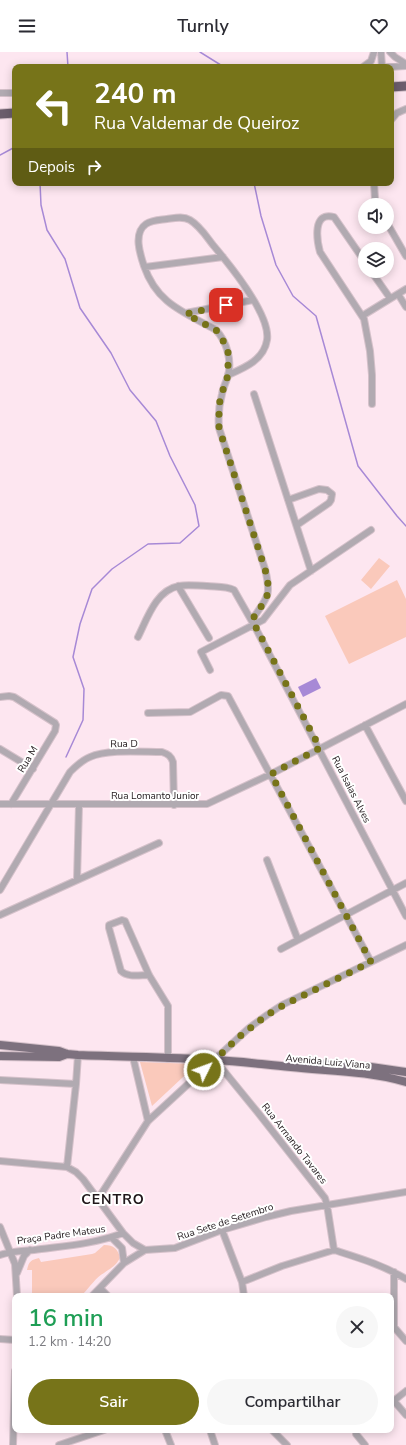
<!DOCTYPE html>
<html lang="pt">
<meta charset="utf-8">
<style>
:root{--surface:#fff;--page:#f7f7f7;--text:#2b2b33;--muted:#7c7c81;--accent:#777419}
body{margin:0;font-family:"Nunito Sans",sans-serif;background:var(--page);color:var(--text);height:100vh;display:flex;flex-direction:column;font-size:15px;white-space:nowrap}
*{box-sizing:border-box;margin:0}
p{font-size:13px;color:var(--muted)}
.icon{flex:none;width:22px;height:22px;fill:none;stroke:currentColor;stroke-width:2;stroke-linecap:round;stroke-linejoin:round}
.map{position:relative;flex:1;overflow:hidden}
.panel{position:absolute;left:12px;top:1241px;width:382px;height:140px;display:flex;flex-direction:column;background:var(--surface);border-radius:8px;box-shadow:0 2px 10px #0003}
.panel>*{flex:none}
.banner{position:absolute;left:12px;top:12px;width:382px;height:122px;border-radius:8px;box-shadow:0 2px 10px #0003;background:#777419;color:#fff;overflow:hidden}
.fabs{position:absolute;left:358px;top:146px;display:grid;gap:8px}
.fabs a{display:grid;place-items:center;width:36px;height:36px;border-radius:50%;background:var(--surface);box-shadow:0 2px 10px #0003;font-size:20px}
.pin{position:absolute;display:grid;place-items:center;width:34px;height:34px;color:#fff;margin:-17px;border-radius:8px;box-shadow:0 2px 6px #0006}
.me{position:absolute;width:44px;margin:-22px;rotate:48deg;stroke-linejoin:round;filter:drop-shadow(0 0 3px #0008)}
.turn{display:flex;align-items:center;gap:14px;height:84px;padding:0 16px;font-size:18px}
.turn .icon{width:52px;height:52px;stroke-width:2.5}
.turn b{display:block;font-size:28px;line-height:34px}
.then{display:flex;align-items:center;height:38px;padding:0 16px;background:#0003;gap:8px;font-size:15px}
.round{display:grid;place-items:center;flex:none;width:42px;height:42px;border-radius:21px;background:var(--page)}
.overview{display:flex;align-items:center;justify-content:space-between;height:68px;padding:0 16px}
h1{font-size:24px;font-weight:600;line-height:30px;color:#1e9e55}
.action{display:flex;gap:8px;margin-top:auto;padding:8px 16px}
.action a{flex:1;height:46px;border-radius:24px;background:var(--accent);color:#fff;font-size:16px;font-weight:600;line-height:46px;text-align:center}
.action a+a{background:var(--page);color:var(--text)}
header{display:flex;justify-content:space-between;align-items:center;height:52px;padding:0 16px;background:var(--surface);font-size:18px;font-weight:600}
.map>svg:first-child{display:block}
.green{fill:#fac9bb}
.water{fill:#a789d6}
.lines{fill:none;stroke-linecap:round;stroke-linejoin:round}
.stream{stroke:#a789d6;stroke-width:1.5}
.minor-casing{stroke:#d5c1ca;stroke-width:8}
.major-casing{stroke:#d5c1ca;stroke-width:10}
.highway-casing{stroke:#d5c1ca;stroke-width:11}
.minor{stroke:#b1aab1;stroke-width:6}
.major{stroke:#7d717e;stroke-width:8}
.highway{stroke:#6b5d6c;stroke-width:9}
.route{stroke:#777419;stroke-width:7;stroke-dasharray:0 12.6}
.labels{text-anchor:middle;stroke-width:4;stroke-linejoin:round;paint-order:stroke}
.street-label{font-size:10px;fill:#20181b;stroke:#fff}
.district-label{font-size:14px;font-weight:bold;letter-spacing:1px;fill:#20181b;stroke:#fff}
</style>
<header><svg class="icon" aria-label="menu" viewBox="0 0 24 24"><path d="M4 6h16M4 12h16M4 18h16"/></svg>Turnly<svg class="icon" aria-label="heart" viewBox="0 0 24 24"><path d="M12 20l-8-8c-3-5 5-10 8-4 3-6 11-1 8 4z"/></svg></header>
<div class="map">
<svg width="406" height="1393" viewBox="0 0 406 1393">
<rect width="100%" height="100%" fill="#fde6f0"/>
<path class="green" d="M379 506 390 514 371 537 361 528Z
M397 528 406 547V585L349 612 325 564Z
M140 1010 197 1012 152 1054Z
M104 1193C114 1193 118 1197 120 1206 115 1215 112 1215 104 1221 96 1225 90 1235 83 1242L85 1244H27V1242H32V1218H27C29 1209 31 1208 39 1206L41 1210 92 1202 95 1201Z"/>
<path class="water" d="M316 626 321 636 303 645 298 635Z"/>
<g class="lines">
<path class="stream" d="M67 0 68 15
M200 0 224 15
M0 103 15 95
M40 131 41 153 47 178 65 207 80 256 111 301 130 338 156 369 170 404 195 453 199 474 180 491 148 492 112 517 92 537 80 572 73 605 84 637 83 668 66 705
M254 131 261 164 276 213 293 244 316 264 358 414 397 464 406 474"/>
<g class="minor-casing">
<path id="minor" d="M381 0 382 15
M390 0 395 5 406 12
M363 15 371 9 374 0
M388 15 406 14
M0 41H15
M391 68 397 61 406 57
M374 131 375 147 377 153
M387 171 406 204
M365 210 334 165C312 159 317 189 320 200L364 267 370 299 372 323V352
M145 215 223 205
M371 219 390 246
M398 242 406 255
M186 261 253 248
M362 264 406 237
M228 323C244 316 264 308 267 288 271 263 229 212 213 193 206 184 200 174 190 168 183 164 175 166 167 167 160 168 152 168 146 172 133 181 140 202 144 214 157 252 184 260 216 278 227 290 232 308 228 324 226 330 223 336 222 342 219 353 218 365 219 376L265 517C272 545 267 545 252 568
M254 342 311 519
M288 448 319 437 327 438 332 442 331 448 329 451 297 473
M178 534 209 586
M138 585C147 567 156 538 179 534 188 532 198 534 207 534 215 535 226 534 234 538L254 573 406 864
M210 618 201 600 263 568 290 533 371 478
M0 645 9 644 14 645 55 671 56 673 55 679 11 752
M148 661 190 660 221 643 228 644 371 910
M365 673 406 749
M0 697 33 717
M0 752H207L271 722 406 652
M267 808 298 888
M77 828 79 753
M0 838 70 720C76 714 82 708 90 705 107 697 142 700 162 700 168 702 171 704 173 710L174 753
M0 863 159 791
M281 897 406 831
M149 923C140 923 128 926 121 919L109 876V873L122 868 125 869 149 923 168 954V1007
M133 1005 148 1069
M215 1008 259 1062 325 1146 327 1153 334 1198
M0 1028 76 1032
M0 1109 67 1115 76 1120 83 1127 123 1181 133 1191 145 1198
M67 1115 76 1032 78 1003
M98 1147 148 1069 249 976 267 963 282 953 406 893
M0 1175 15 1212 17 1244
M222 1178 242 1230 244 1244
M112 1186 122 1196 124 1211
M334 1198C359 1206 383 1213 406 1227
M0 1203C11 1199 22 1199 34 1198 63 1194 95 1192 123 1181
M394 1220V1275L406 1289
M17 1221 24 1204 30 1198
M242 1230 282 1214 334 1198
M100 1236 108 1244
M92 1244 124 1211 145 1198 175 1196 222 1178 266 1165 291 1159 406 1140
M0 1287 15 1288
M394 1349 406 1363
M391 1351 406 1339
M165 1378 171 1393
M210 1378 215 1393
M272 1378 287 1393
M357 1378 356 1382 365 1393
M13 1393 15 1319
M59 1393 104 1378"/>
</g>
<g class="major-casing">
<path id="major" d="M0 993 59 999 67 1002 78 1003C124 1005 170 1005 215 1008 241 1009 266 1013 291 1015 329 1019 369 1019 406 1030
M0 1004 59 1005 67 1002
M299 1011 371 1015 406 1020"/>
</g>
<g class="highway-casing">
<path id="highway" d="M391 35 406 34
M0 62 15 61"/>
</g>
<use href="#minor" class="minor"/>
<use href="#major" class="major"/>
<use href="#highway" class="highway"/>
</g>
<g class="lines">
<path class="route" d="M204 1018 239 985 267 963 282 954 371 910 271 722 320 696 252 568C267 545 272 545 265 517L219 376V353L222 341 228 323V300L221 284 216 278 186 262 226 253"/>
</g>
<g class="labels">
<g class="street-label">
<text transform="translate(124 691) rotate(-1)" y="4">Rua D</text>
<text transform="translate(27 707) rotate(-59)" y="4">Rua M</text>
<text transform="translate(352 737) rotate(63)" y="4">Rua Isaias Alves</text>
<text x="155" y="747">Rua Lomanto Junior</text>
<text transform="translate(328 1009) rotate(5)" y="4">Avenida Luiz Viana</text>
<text transform="translate(295 1091) rotate(52)" y="4">Rua Armando Tavares</text>
<text transform="translate(225 1169) rotate(-18)" y="4">Rua Sete de Setembro</text>
<text transform="translate(61 1182) rotate(-8)" y="4">Praça Padre Mateus</text>
</g>
<g class="district-label">
<text x="113" y="1152">CENTRO</text>
</g>
</g>
</svg>
<div class="fabs">
<a><svg class="icon" aria-label="sound" viewBox="0 0 24 24"><path d="M4 9h4l5-4v14l-5-4H4zM17 9q2 3 0 6"/></svg></a>
<a><svg class="icon" aria-label="layers" viewBox="0 0 24 24"><path d="M12 4l9 5-9 5-9-5zM3 14l9 5 9-5"/></svg></a>
</div>
<div class="pin" style="left:226px;top:253px;background:#d93025"><svg class="icon" aria-label="arrive" viewBox="0 0 24 24"><path d="M6 21V4h12l-3 4 3 4H6"/></svg></div>
<svg class="me" style="left:204px;top:1018px" viewBox="-20 -20 40 40"><circle r="17" fill="#777419" stroke="#fff" stroke-width="3"/><path d="M0-11L8 9 0 5-8 9z" fill="#fff"/></svg>
<div class="banner">
<div class="turn"><svg class="icon" aria-label="left" viewBox="0 0 24 24"><path d="M17 20v-9H6M10 6l-5 5 5 5"/></svg><div><b>240 m</b>Rua Valdemar de Queiroz</div></div>
<div class="then">Depois<svg class="icon" aria-label="right" viewBox="0 0 24 24"><path d="M7 20v-9h11M14 6l5 5-5 5"/></svg></div>
</div>
<section class="panel">
<div class="overview"><div><h1>16 min</h1><p>1.2 km · 14:20</p></div><a class="round"><svg class="icon" aria-label="close" viewBox="0 0 24 24"><path d="M6 6l12 12M18 6L6 18"/></svg></a></div>
<div class="action"><a>Sair</a><a>Compartilhar</a></div>
</section>
</div>
